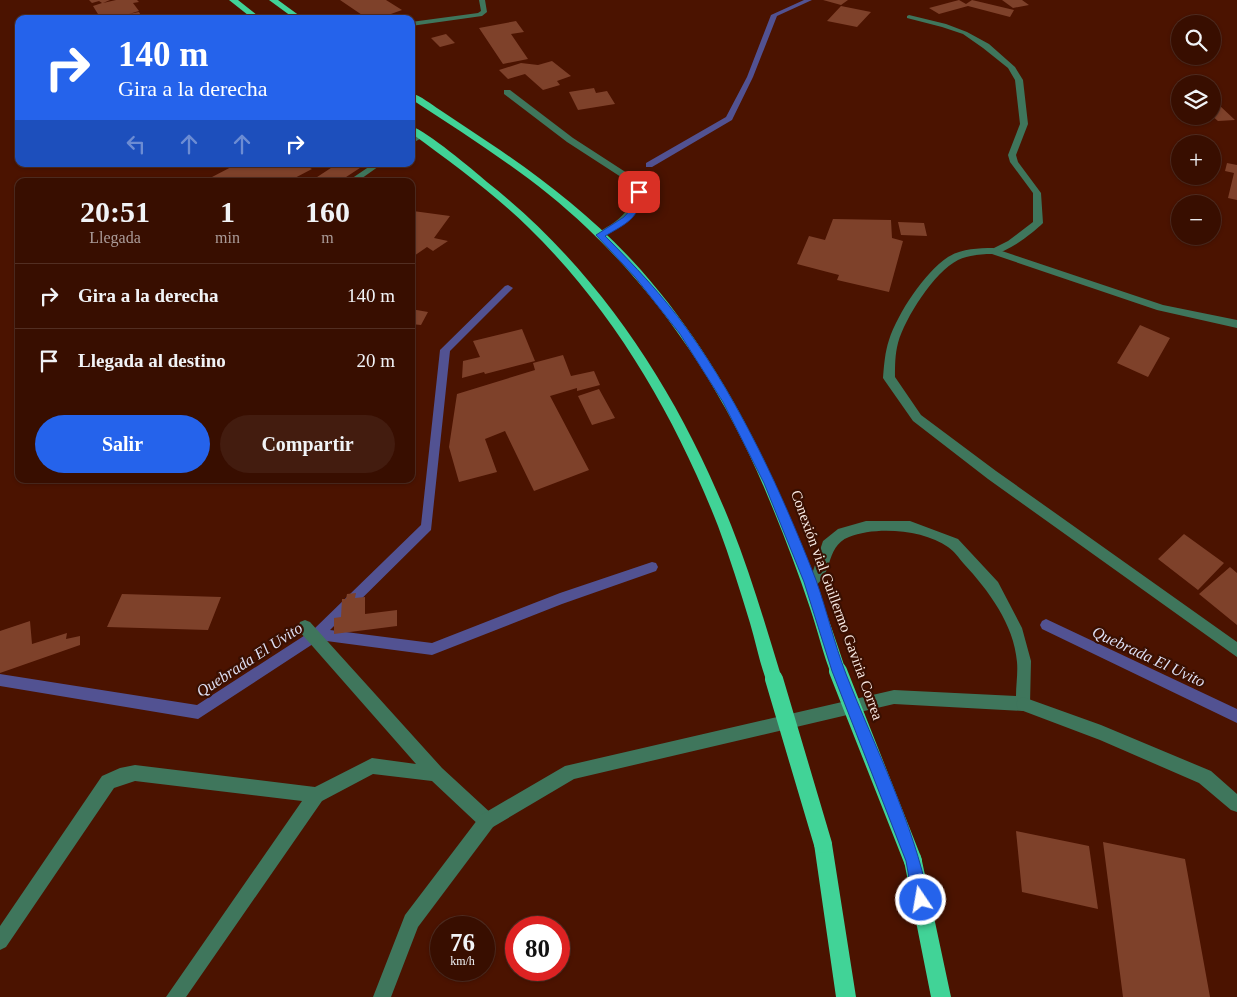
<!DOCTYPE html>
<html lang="es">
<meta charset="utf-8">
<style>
:root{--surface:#380e00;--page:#431c0f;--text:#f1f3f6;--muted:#ab9c99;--line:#522e22;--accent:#2563eb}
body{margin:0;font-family:"Times New Roman",serif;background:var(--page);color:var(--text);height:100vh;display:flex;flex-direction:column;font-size:19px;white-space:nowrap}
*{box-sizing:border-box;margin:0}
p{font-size:16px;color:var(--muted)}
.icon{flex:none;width:28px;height:28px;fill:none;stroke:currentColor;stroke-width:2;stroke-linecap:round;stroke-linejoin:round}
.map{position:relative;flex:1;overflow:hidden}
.sheet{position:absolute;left:15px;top:178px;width:400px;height:305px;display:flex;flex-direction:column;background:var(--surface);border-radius:10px;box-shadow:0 1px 4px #0004,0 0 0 1px var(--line)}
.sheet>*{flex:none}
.banner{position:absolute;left:15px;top:15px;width:400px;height:152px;border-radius:10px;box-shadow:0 1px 4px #0004,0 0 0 1px var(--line);background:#2563eb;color:#fff;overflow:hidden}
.fabs{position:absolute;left:1171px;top:15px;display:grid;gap:10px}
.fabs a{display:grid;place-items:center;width:50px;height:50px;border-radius:50%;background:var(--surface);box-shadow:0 1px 4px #0004,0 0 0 1px var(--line);font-size:25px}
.speed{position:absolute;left:430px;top:916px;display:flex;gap:10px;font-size:25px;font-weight:700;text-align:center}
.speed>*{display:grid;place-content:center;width:65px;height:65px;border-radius:50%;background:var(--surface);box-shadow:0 1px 4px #0004,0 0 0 1px var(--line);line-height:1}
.speed small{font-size:12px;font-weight:400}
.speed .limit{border:8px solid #d22;background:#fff;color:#111}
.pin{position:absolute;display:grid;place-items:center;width:42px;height:42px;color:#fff;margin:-21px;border-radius:10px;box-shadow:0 2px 8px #0006}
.me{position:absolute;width:55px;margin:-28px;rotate:348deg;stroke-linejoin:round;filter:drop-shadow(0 0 4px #0008)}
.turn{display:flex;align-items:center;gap:18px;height:105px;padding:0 20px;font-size:22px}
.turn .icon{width:65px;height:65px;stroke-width:2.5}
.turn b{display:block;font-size:35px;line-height:42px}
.lanes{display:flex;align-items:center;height:48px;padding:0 20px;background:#0003;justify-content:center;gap:25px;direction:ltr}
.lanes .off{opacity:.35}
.eta{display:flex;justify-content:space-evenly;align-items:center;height:85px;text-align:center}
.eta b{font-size:30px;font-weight:800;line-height:35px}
.primary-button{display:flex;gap:10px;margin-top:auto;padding:10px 20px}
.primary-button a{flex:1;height:58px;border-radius:30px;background:var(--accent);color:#fff;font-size:20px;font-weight:800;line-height:58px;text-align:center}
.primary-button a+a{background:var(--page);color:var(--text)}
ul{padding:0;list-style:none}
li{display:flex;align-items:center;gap:15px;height:65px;padding:0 20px;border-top:1px solid var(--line)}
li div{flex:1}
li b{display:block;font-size:19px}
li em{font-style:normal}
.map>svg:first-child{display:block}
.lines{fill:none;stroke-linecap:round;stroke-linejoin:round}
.stream{fill:#525292;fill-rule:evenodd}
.building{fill:#7e412a}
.service{fill:#3f765c;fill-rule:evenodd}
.minor{fill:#3f765c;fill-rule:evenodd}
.tertiary{fill:#3f765c;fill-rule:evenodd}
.trunk{fill:#41d397;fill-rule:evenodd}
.trunk-bridge{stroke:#41d397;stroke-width:18}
.route{fill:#2563eb;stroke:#184099}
.labels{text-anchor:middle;stroke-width:4.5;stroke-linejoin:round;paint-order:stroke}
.street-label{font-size:15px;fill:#fbece6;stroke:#3a0f00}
.water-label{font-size:16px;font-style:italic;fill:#dddef2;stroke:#3a0f00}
</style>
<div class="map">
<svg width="1237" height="997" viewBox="0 0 1237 997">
<rect width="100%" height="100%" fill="#4b1300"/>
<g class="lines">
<path class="stream" d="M804 0H812L777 16 753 77 732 120 652 167H646V163L726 117 747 77 771 15Z
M508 285 513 288 450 351 431 530 330 630 432 643 560 593 652 562 656 563 658 567 656 571 562 604 432 655 319 640 198 719 0 686V674L197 705 313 630 421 525 440 350 505 286Z
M1046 619 1237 709V723L1042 629 1040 625 1042 621Z"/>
</g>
<path class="building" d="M89 0H110L103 3 116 0H137L139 2 133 3 139 11 129 14 139 12 143 19H101L93 6 102 3 99 1 92 3Z
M340 0H386L402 10 377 19H368Z
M823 0H848L841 5Z
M959 0 966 4 972 0 1014 10 1010 17 968 6 939 14 929 8Z
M1002 0H1022L1029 5 1013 8Z
M841 6 871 12 857 27 827 21Z
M516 21 524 32 511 34 528 59 503 64 479 28Z
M446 34 455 43 440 47 431 38Z
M552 61 571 76 557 81 560 85 543 90 525 74 508 79 499 70 521 63 538 65Z
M594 88 596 93 607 91 615 104 578 110 569 92Z
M1219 105 1235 120 1218 121 1212 116V106Z
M1227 163 1237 165V200L1228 198 1234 173 1225 171Z
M237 164H303L312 169 289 181H219L212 177Z
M337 164H366L340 181H311Z
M413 211 450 216 434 238 448 241 433 251 427 247 411 258Z
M833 219 891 220 892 238 903 241 889 292 837 280 839 275 797 264 809 236 825 240Z
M898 222 924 223 927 236 901 235Z
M411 309 428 312 421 325 411 324Z
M1140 325 1170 338 1148 377 1117 363Z
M522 329 535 361 485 374 484 372 462 378 463 361 480 357 473 341Z
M563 355 571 376 594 371 600 385 577 391V388L550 396 589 470 534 491 505 431 485 439 497 472 459 482 449 447 457 394 535 370 533 363Z
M599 389 615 418 592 425 578 396Z
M1184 534 1224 563 1198 590 1158 559Z
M1230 567 1237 573V625L1199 594Z
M356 593 355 598 365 597V614L397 610V626L334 634V618L341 617 342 599H346L347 594Z
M122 594 221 597 208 630 107 627Z
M30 621 32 644 67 633 66 639 80 636V645L0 673V631Z
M1016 831 1089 846 1098 909 1022 892Z
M1103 842 1185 859 1210 997H1123Z"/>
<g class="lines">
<path class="service" d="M909 15 946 24 967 32 989 44 1015 67 1023 80 1028 124 1016 155 1018 162 1041 193 1043 223C1033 233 1004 256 990 253L988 251 1008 241 1033 222V193L1010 162 1008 155 1020 124 1015 80 1008 68 983 48 963 34 942 27 907 18V16Z
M504 90H510L573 138 627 173 643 192C639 212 629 222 612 232 606 235 603 238 597 237V233C616 222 629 215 634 192L621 177 567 142 504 94Z
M418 134 425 136 411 144V138Z
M373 164H382L358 181H348Z
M305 620 310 622 442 768 493 815 495 821 493 827 487 829 481 827 432 781 373 774 322 801 186 997H166L302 801 135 781 114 788 6 947 0 950V926L102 776 120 768 135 765 315 787 372 758 416 764 300 632 298 627 300 622Z"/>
<path class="minor" d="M993 248 1163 305 1237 320V328L1157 310 992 254C981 254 969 255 958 260 934 272 905 318 898 343 895 354 895 366 895 377L921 415 996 471 1237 642V657L988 479 913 421 885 381 883 378C884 365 885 352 889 340 898 313 924 273 948 257 961 249 978 248 993 248Z
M866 521H910L958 539 998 582 1022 628 1031 661 1030 704 1028 709 1023 711 894 704 574 779 493 827 418 927 391 997H373L405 915 481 815 565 766 894 690 1016 696C1016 685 1018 673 1017 662 1014 624 988 590 964 564 959 558 954 551 948 547 924 530 877 526 849 537 823 547 835 579 810 588L805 586 803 582 813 571 823 541 838 529Z"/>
<path class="tertiary" d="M479 0H485L487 12 482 16 411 26V22L478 13 481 11Z
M1023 697 1101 725 1211 771 1237 794V812L1231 810 1199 783 1100 740 1018 709 1016 704 1018 699Z"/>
<path class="trunk" d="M229 0H238L262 19H253Z
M269 0H278L304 19H295Z
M411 93C421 96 431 104 440 110 460 123 480 137 500 150 551 185 600 224 641 270 742 385 799 527 846 671L844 676 838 679 832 676C823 655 818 631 810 608 797 569 782 530 766 492 725 394 665 302 587 228 535 178 472 139 411 99Z
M411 126C428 132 472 169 487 182 600 271 678 392 731 525 751 575 766 627 782 679L780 685 774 687 768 685C760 665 756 643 750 623 740 590 730 558 718 526 675 416 614 311 529 228 493 193 452 163 411 133Z
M823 835 829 838 832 844 856 997H836L814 844 817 838Z
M913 852 920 854 922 861 951 997H931L904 861 906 854Z"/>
<path class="trunk-bridge" d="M838 671 913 861
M774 679 823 844"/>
</g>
<path class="route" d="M636 191 643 192C639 219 627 223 605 236 634 265 663 296 687 329 742 406 782 493 816 580 827 611 834 643 846 674 875 748 913 821 929 900L927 905 921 907 916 905 913 900 906 861 832 671 804 582 764 483 723 402 680 334 635 277 596 235 624 217 633 207Z"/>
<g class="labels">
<g class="street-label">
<text transform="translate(837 605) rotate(70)" y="5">Conexión vial Guillermo Gaviria Correa</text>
</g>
<g class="water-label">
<text transform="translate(1149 656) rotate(25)" y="6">Quebrada El Uvito</text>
<text transform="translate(249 659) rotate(-33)" y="6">Quebrada El Uvito</text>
</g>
</g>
</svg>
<div class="fabs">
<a><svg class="icon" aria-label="search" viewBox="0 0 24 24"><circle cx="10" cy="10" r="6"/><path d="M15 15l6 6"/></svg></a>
<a><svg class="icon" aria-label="layers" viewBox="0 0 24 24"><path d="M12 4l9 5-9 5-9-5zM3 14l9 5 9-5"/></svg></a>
<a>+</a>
<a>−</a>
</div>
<div class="speed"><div>76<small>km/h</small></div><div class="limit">80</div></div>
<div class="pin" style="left:639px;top:192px;background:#d93025"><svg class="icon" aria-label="arrive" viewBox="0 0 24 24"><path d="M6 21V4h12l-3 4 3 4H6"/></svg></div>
<svg class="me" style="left:921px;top:900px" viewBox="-20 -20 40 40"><circle r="17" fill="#2563eb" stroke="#fff" stroke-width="3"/><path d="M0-11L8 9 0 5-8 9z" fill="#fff"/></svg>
<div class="banner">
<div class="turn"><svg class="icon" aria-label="right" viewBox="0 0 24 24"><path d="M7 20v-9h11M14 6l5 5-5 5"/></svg><div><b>140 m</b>Gira a la derecha</div></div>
<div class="lanes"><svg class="icon off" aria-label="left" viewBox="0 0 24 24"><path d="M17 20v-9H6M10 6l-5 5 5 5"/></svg><svg class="icon off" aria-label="ahead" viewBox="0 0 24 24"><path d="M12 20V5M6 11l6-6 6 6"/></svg><svg class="icon off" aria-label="ahead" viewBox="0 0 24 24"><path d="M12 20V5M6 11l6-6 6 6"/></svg><svg class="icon" aria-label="right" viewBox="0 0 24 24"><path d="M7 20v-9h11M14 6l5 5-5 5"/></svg></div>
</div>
<section class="sheet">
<div class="eta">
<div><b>20:51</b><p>Llegada</p></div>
<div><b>1</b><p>min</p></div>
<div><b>160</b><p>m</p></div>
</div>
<ul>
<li><svg class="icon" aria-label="right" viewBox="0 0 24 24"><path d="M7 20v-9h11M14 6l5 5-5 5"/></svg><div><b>Gira a la derecha</b></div><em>140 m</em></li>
<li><svg class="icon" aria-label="arrive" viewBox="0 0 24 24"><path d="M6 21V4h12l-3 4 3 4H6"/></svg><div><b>Llegada al destino</b></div><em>20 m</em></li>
</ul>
<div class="primary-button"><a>Salir</a><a>Compartir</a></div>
</section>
</div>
